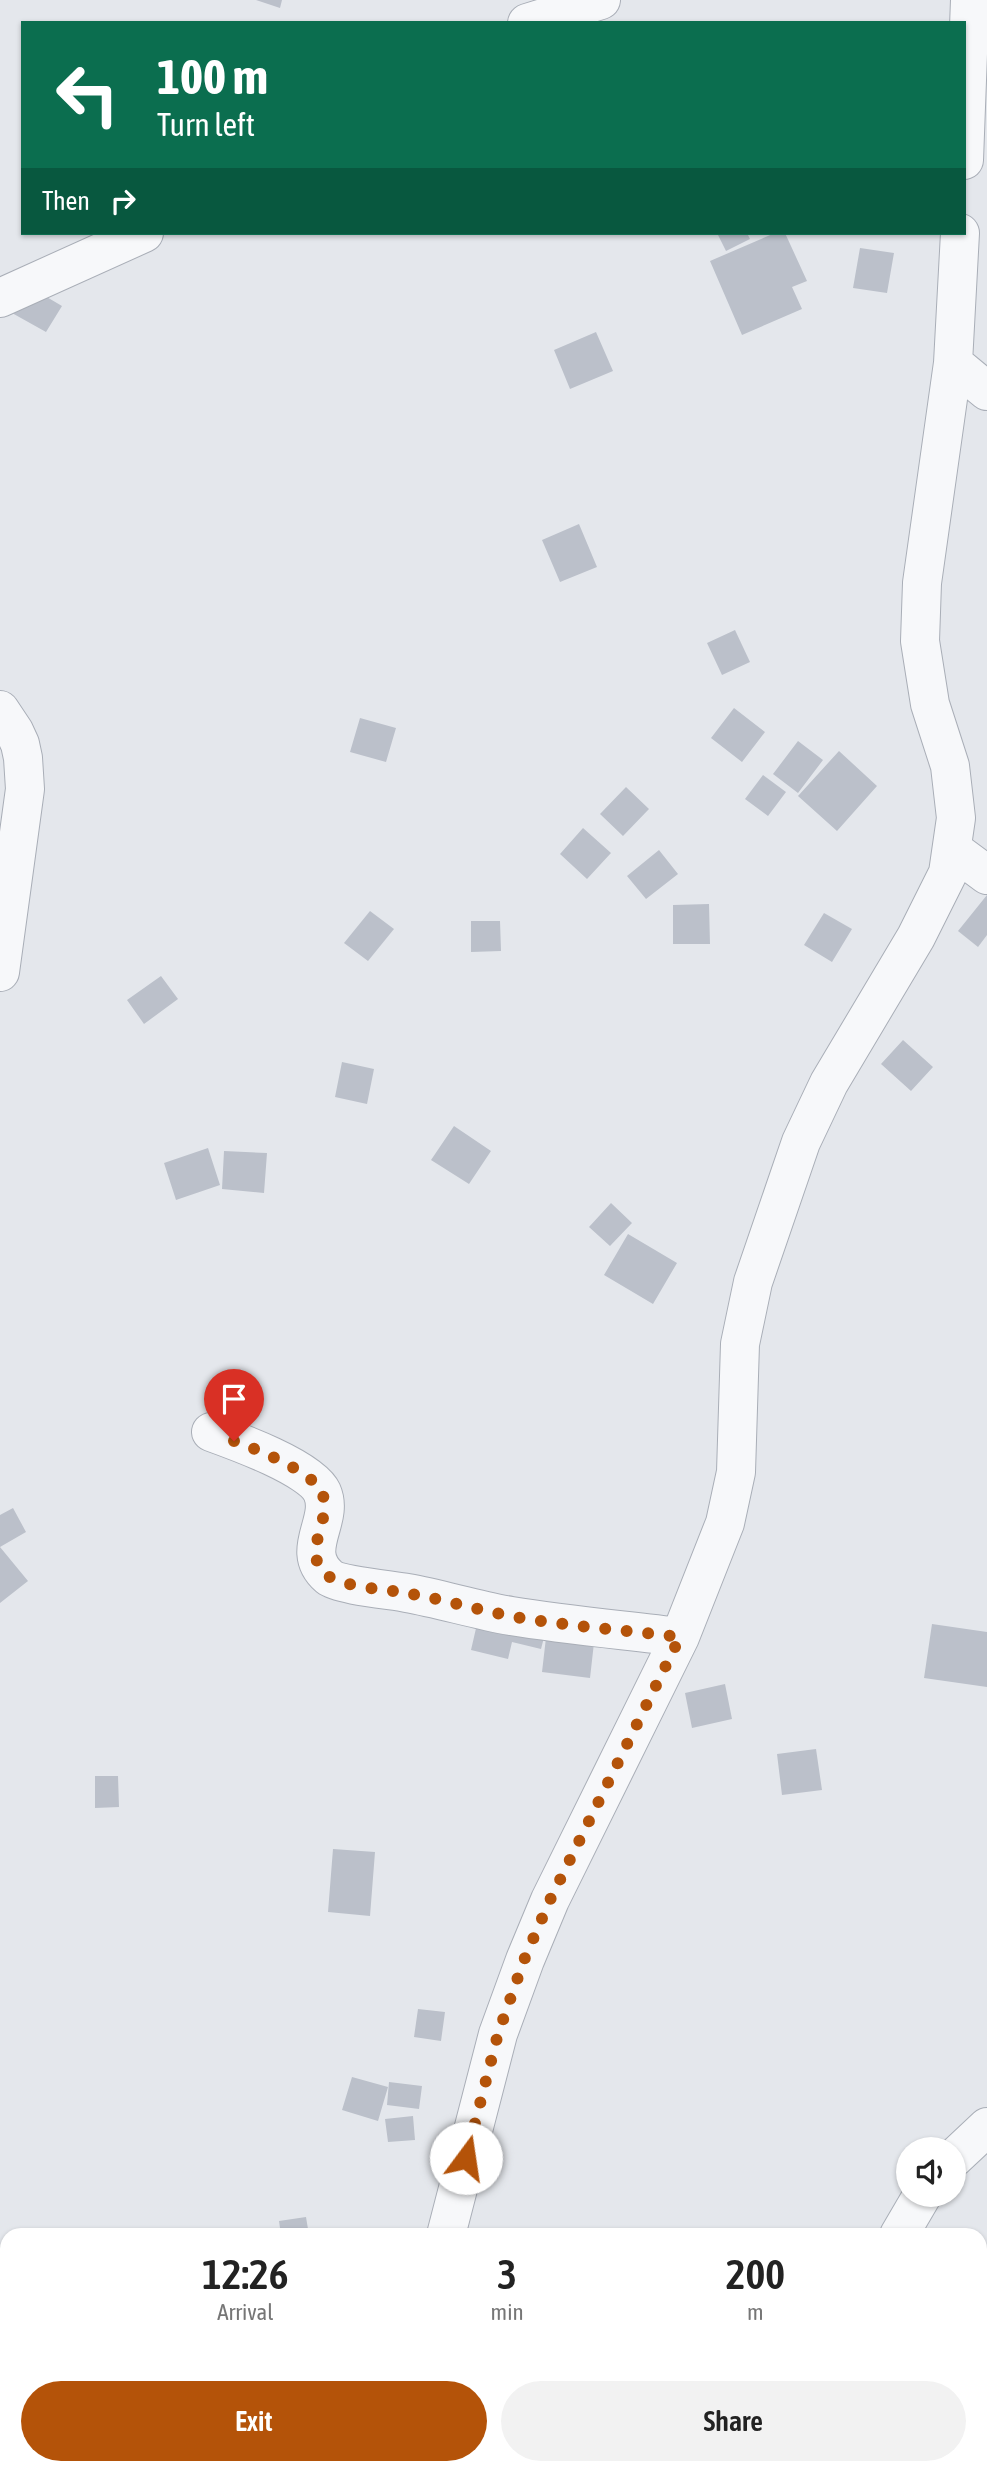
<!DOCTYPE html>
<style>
:root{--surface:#fff;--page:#f2f2f2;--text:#222;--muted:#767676;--accent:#b45309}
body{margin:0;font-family:"Asap Condensed",sans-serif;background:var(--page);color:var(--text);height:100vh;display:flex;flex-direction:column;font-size:26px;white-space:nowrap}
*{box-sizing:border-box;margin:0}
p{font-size:23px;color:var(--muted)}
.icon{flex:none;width:38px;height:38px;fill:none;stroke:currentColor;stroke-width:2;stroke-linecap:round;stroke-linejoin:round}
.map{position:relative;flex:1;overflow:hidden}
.sheet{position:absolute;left:0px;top:2228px;width:987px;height:247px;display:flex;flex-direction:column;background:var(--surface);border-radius:21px 21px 0 0;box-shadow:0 2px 5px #0004}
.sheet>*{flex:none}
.top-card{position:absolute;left:21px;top:21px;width:945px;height:214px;border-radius:0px;box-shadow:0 2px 5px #0004;background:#0b6e4f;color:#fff;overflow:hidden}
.tools{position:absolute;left:896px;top:2137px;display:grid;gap:14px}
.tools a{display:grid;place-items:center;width:70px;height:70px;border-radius:50%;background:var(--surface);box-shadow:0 2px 5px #0004;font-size:35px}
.pin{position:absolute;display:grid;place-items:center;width:60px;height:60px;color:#fff;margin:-72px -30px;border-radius:50% 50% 50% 0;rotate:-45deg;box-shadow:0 0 7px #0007}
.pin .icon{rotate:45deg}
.me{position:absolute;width:77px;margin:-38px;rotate:14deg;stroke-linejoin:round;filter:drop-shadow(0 0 5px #0008)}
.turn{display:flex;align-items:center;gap:24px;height:147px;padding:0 21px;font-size:32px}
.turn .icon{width:91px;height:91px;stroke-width:2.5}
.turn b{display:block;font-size:49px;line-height:60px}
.then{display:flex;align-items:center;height:66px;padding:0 21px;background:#0003;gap:14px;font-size:26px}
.eta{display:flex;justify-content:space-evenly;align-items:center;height:119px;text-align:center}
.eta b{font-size:42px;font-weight:600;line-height:49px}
.cta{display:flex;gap:14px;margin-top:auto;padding:14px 21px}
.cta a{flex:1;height:80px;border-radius:42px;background:var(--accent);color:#fff;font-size:28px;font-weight:600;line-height:80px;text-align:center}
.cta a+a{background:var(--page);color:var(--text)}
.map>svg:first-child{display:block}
.building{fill:#bbc0ca}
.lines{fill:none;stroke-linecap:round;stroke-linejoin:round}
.minor-casing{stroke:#a9aeb7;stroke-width:40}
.minor{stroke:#f7f8fa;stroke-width:38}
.route{stroke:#b45309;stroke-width:12;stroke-dasharray:0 21.6}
</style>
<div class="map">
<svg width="987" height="2474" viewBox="0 0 987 2474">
<rect width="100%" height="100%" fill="#e4e7ec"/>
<path class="building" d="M256 0H282L280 8Z
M717 233H747L750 239 726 251Z
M775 233H785L807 281 792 287 802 309 742 335 710 261Z
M860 248 894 253 887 293 853 288Z
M28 286 62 306 46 332 12 313Z
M596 332 613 371 570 389 554 350Z
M579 524 597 567 560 582 542 540Z
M735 630 750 662 722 675 707 643Z
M734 708 765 732 742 762 711 738Z
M360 718 396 728 386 762 350 752Z
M798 741 823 760 798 793 773 774Z
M839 751 877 786 837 831 798 796Z
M763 775 786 792 768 816 745 799Z
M626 787 649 809 623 836 600 814Z
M583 828 611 853 587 879 560 854Z
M659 850 678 874 646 899 627 876Z
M987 895V935L978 947 958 931Z
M709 904 710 944H673V905Z
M370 911 394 929 368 961 344 943Z
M824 913 852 929 832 962 804 945Z
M471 921H500L501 951 471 952Z
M161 976 178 999 144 1024 127 1000Z
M903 1040 933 1067 911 1091 881 1064Z
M342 1062 374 1069 367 1104 335 1097Z
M454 1126 491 1151 469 1184 431 1160Z
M208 1148 220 1185 176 1200 164 1163Z
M224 1151 267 1153 264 1193 222 1189Z
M611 1203 632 1223 610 1246 589 1227Z
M628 1234 677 1263 653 1304 604 1275Z
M13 1508 26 1532 0 1547 28 1581 0 1603V1515Z
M480 1611 547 1626 541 1649 512 1642 508 1659 471 1650Z
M932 1624 987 1632V1687L924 1678Z
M547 1629 595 1634 590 1678 542 1672Z
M725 1684 732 1719 692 1728 685 1693Z
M816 1749 822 1790 782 1795 777 1754Z
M95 1776H118L119 1807 95 1808Z
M333 1849 375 1852 370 1916 328 1912Z
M418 2009 445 2012 441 2041 414 2037Z
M352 2077 388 2087 378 2121 342 2110Z
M389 2082 422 2086 419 2109 387 2105Z
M413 2116 415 2140 388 2142 385 2119Z
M306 2217 309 2235H281L279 2221Z
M980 2296 987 2302V2365L980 2373Z
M0 2403 7 2412V2450L0 2457Z"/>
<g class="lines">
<g class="minor-casing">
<path id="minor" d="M527 23 601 0
M964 160 970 0
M0 298 144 233
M953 363 987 391
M0 710 14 731 20 744 23 758 25 789 0 972
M952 849 987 875
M211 1432C236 1441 311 1468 322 1492 335 1521 298 1550 329 1577 339 1585 391 1590 407 1593 441 1599 476 1610 511 1616 566 1625 624 1630 680 1637
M954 2158 987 2127
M446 2235 498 2034 525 1960 550 1900 680 1637 725 1523 736 1472 740 1344 753 1282 801 1142 829 1083 916 937 948 873 956 818 950 766 930 704 920 641 922 583 953 363 960 233
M899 2235 923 2194
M408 2474 409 2468
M798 2474 801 2468
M981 2474 987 2471"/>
</g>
<use href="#minor" class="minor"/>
</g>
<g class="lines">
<path class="route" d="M234 1441C256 1449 311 1471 321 1491 335 1517 301 1549 324 1573 339 1587 385 1589 406 1593 441 1599 475 1609 510 1616 566 1626 623 1630 680 1637L550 1900 524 1960 498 2034 466 2158"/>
</g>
</svg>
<div class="tools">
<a><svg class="icon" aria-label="sound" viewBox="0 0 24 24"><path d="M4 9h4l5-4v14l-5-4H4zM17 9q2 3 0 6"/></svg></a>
</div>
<div class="pin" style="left:234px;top:1441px;background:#d93025"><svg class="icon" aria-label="arrive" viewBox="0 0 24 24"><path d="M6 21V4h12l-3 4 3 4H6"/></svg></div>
<svg class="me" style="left:466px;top:2158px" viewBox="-20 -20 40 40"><circle r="19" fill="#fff"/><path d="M0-13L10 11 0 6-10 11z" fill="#b45309"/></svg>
<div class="top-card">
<div class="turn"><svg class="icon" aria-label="left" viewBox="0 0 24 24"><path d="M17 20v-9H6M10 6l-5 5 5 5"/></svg><div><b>100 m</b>Turn left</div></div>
<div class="then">Then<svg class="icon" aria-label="right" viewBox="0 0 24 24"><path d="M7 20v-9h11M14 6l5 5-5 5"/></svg></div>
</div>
<section class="sheet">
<div class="eta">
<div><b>12:26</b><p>Arrival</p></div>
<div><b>3</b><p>min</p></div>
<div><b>200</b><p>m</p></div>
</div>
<div class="cta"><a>Exit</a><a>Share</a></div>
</section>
</div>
